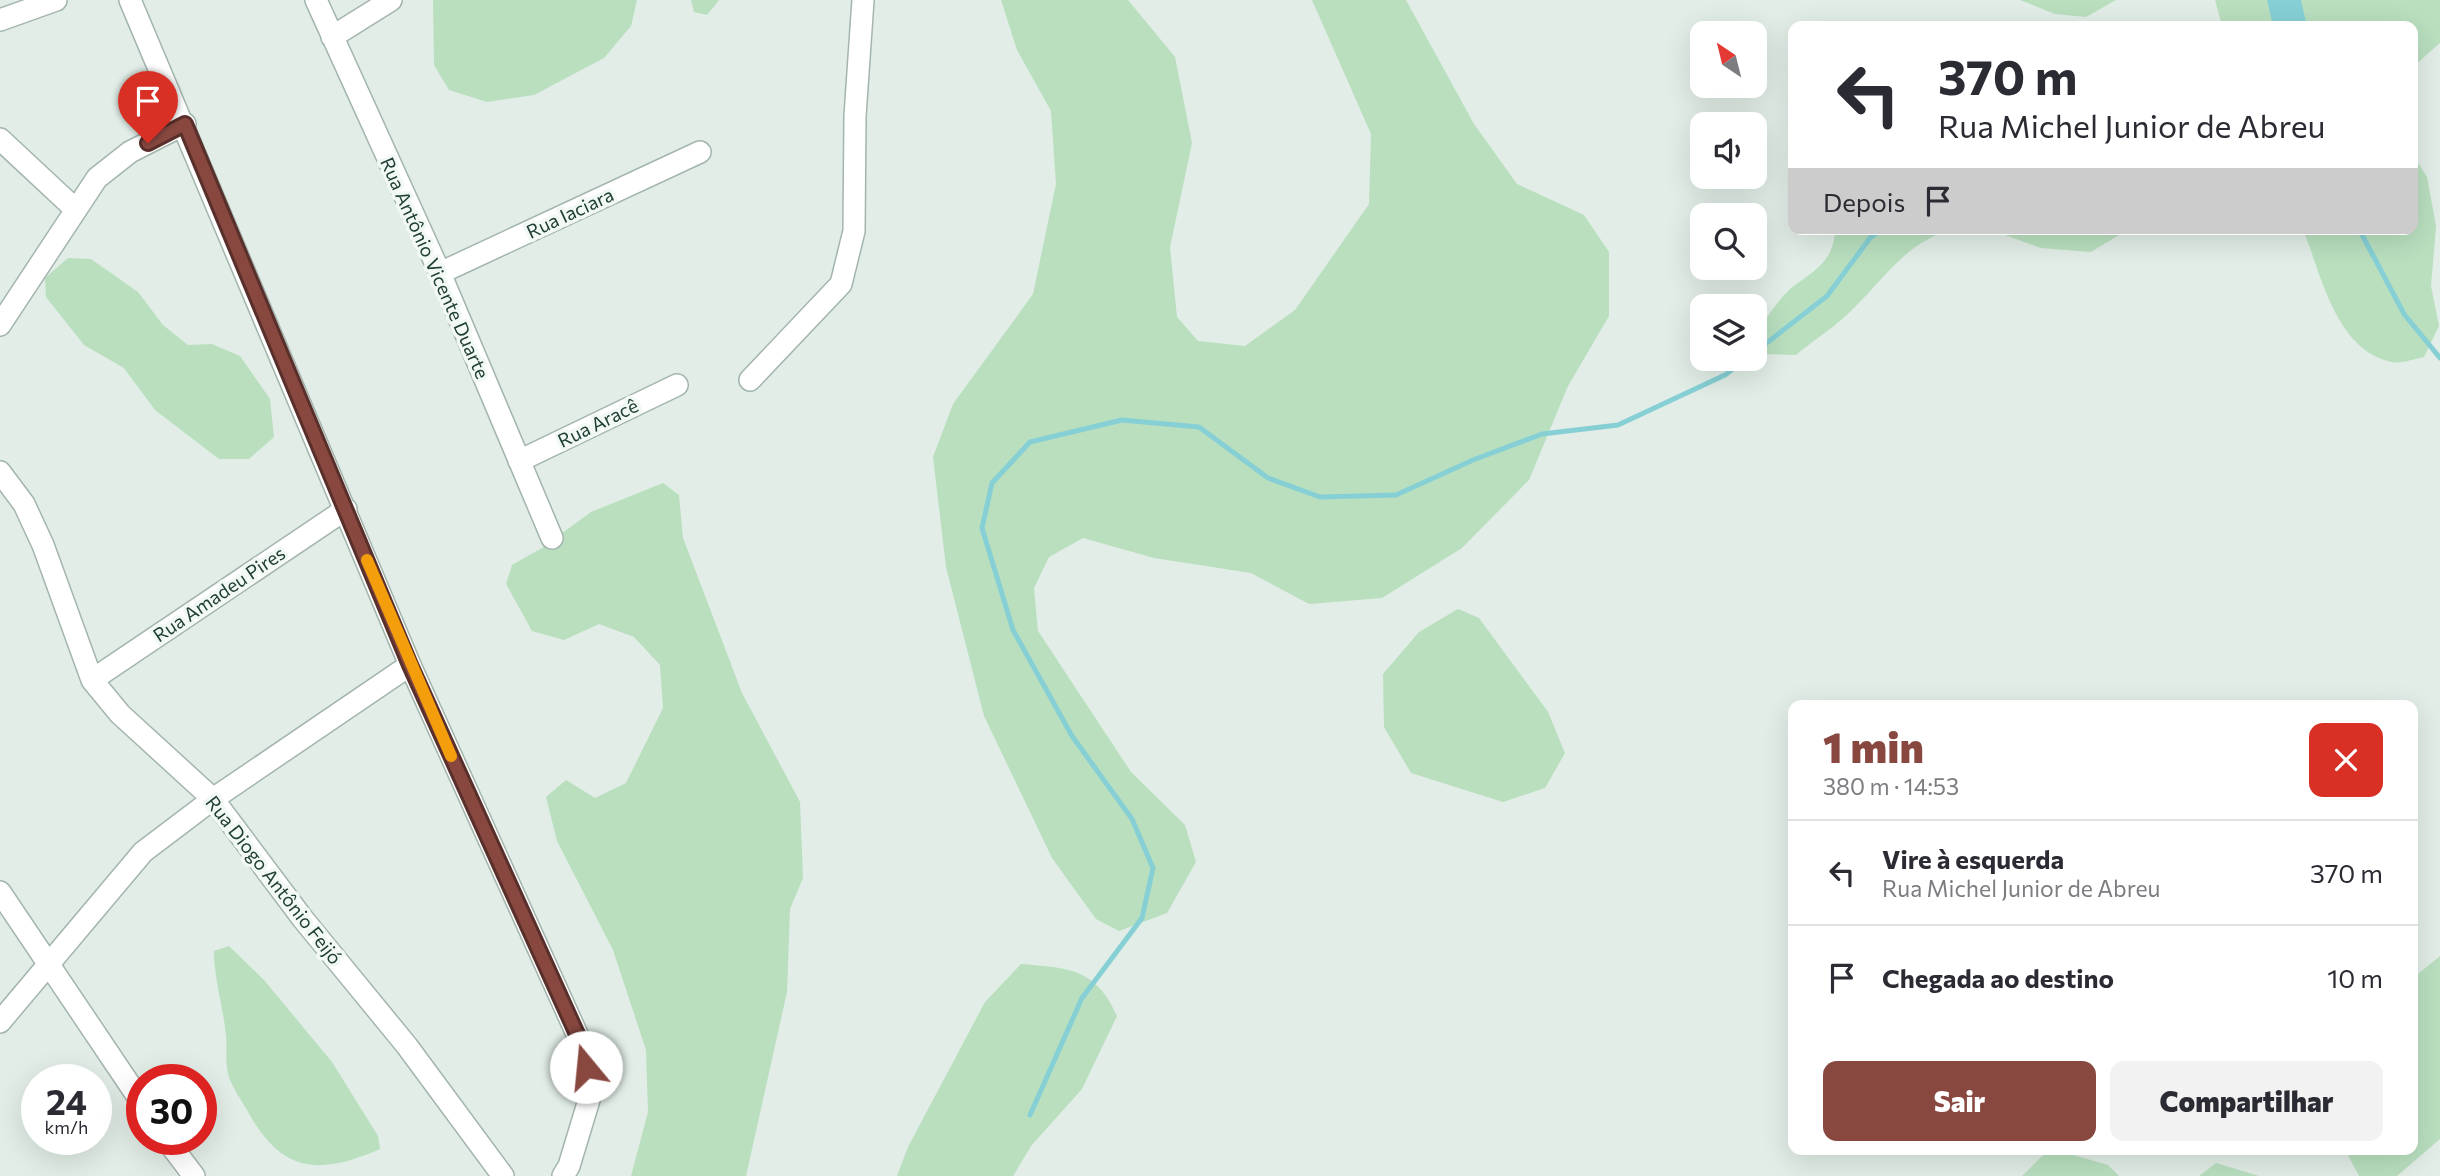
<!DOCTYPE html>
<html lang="pt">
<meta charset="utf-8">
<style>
:root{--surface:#fff;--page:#f2f2f3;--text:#2b2b33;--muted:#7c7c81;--line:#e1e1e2;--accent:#884840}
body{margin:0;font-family:Commissioner,sans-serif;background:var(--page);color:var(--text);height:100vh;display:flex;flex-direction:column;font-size:26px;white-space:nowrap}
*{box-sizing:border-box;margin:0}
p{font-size:23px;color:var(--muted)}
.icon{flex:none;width:38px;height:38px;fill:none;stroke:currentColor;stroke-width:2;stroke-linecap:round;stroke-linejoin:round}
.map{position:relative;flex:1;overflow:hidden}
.details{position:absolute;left:1788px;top:700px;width:630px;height:455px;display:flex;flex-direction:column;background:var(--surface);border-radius:14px;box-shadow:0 7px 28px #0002}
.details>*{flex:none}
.hud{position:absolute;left:1788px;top:21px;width:630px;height:214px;border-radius:14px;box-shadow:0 7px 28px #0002;background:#fff;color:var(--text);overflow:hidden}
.needle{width:46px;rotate:325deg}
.buttons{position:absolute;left:1690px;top:21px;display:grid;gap:14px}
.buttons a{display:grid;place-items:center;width:77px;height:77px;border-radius:14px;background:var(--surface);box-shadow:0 7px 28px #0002;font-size:35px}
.speed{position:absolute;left:21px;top:1064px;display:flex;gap:14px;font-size:35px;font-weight:700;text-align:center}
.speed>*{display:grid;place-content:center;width:91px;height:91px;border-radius:50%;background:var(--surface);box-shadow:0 7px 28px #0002;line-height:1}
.speed small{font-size:18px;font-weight:400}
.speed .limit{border:10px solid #d22;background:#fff;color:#111}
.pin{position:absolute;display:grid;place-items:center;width:60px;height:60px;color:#fff;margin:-72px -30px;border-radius:50% 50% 50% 0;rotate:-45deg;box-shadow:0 0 7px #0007}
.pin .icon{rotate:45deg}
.me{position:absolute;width:77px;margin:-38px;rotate:343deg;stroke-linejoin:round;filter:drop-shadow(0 0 5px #0008)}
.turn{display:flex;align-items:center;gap:24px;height:147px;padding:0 35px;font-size:32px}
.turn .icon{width:91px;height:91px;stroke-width:2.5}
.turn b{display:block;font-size:49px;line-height:60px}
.then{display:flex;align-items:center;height:66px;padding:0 35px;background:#0003;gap:14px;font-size:26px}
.round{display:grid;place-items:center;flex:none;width:74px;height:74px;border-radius:14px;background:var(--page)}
.overview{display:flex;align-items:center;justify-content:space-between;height:119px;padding:0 35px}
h1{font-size:42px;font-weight:800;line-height:52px;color:var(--accent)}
.button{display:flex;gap:14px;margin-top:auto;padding:14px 35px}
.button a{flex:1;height:80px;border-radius:14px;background:var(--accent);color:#fff;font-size:28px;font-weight:800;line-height:80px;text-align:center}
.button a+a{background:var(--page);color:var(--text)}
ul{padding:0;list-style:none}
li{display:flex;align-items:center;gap:21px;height:105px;padding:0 35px;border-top:2px solid var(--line)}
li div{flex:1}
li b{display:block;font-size:26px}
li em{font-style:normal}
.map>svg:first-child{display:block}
.green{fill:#b9dfbf}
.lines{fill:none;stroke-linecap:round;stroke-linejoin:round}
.stream{stroke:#86d0d5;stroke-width:5}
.river{stroke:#86d0d5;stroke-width:33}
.minor-casing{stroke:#a3b5ad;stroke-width:24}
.minor{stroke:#fff;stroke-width:21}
.route-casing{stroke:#582f2a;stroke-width:18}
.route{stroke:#884840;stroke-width:12}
.slow{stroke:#f59e0b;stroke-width:12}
.labels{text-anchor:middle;stroke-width:7;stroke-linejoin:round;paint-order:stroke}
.street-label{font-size:19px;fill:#203f34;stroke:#f2f9f5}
</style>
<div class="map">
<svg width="2440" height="1176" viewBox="0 0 2440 1176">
<rect width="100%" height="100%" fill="#e1ede6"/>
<path class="green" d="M433 0H637L631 26 604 58 534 95 487 102 449 90 434 65Z
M691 0H719L707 15 694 12Z
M1001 0H1128L1175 57 1192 143 1170 247 1177 317 1198 341 1245 346 1295 310 1369 204 1371 134 1312 0H1406L1474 124 1517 184 1584 215 1609 252V316L1568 386 1529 480 1462 548 1382 598 1309 604 1251 573 1154 558 1083 538 1049 557 1034 588 1038 631 1131 772 1185 825 1196 862 1167 913 1119 931 1096 919 1052 858 984 716 946 567 933 457 953 404 1033 294 1056 184 1051 111 1017 50Z
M2020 0H2116L2086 17 2055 14Z
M2215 0H2440V43L2413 67V26H2222Z
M2413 155 2427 177 2436 226 2431 286 2439 326 2424 357C2414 359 2401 364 2392 362 2336 351 2321 274 2303 229H2413Z
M1835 229H1956C1909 239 1887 275 1855 307 1838 325 1815 339 1796 355L1766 354 1758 329C1768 317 1778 300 1790 289 1813 271 1834 263 1835 229Z
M1988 229H2129L2091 252 2041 248Z
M68 258 91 259 138 292 163 325 188 345 212 344 240 356 270 399 274 437 249 459H219L155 410 124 368 84 345 46 297 45 278Z
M663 483 679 495 683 538 742 693 800 802 803 878 790 909 787 992 746 1176H631L648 1112 646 1050 613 950 557 841 546 797 566 780 595 798 626 783 663 708 660 665 634 637 599 624 564 640 532 631 506 584 512 565 542 548 591 512Z
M1458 609 1479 618 1548 712 1565 753 1545 788 1503 802 1411 773 1384 727 1383 674 1419 632Z
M229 946 264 980 332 1062 378 1136 380 1149C318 1176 281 1173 247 1110 241 1100 233 1088 229 1077 225 1065 227 1048 226 1035 223 1006 214 979 214 951Z
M2440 956V1139L2397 1176H2359L2345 1150H2413V978Z
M1021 964C1068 968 1096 968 1117 1016L1082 1089 1031 1146 1013 1176H897L908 1147 985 1002Z
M2056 1150 2108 1165 2119 1176H2022L2042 1156Z
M2216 1163 2259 1176H2199Z"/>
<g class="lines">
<path class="stream" d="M2359 229 2404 314 2440 358
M1755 352 1827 296 1870 238 1882 229
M1030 1115 1082 998 1142 918 1153 868 1132 819 1072 736 1013 630 982 528 992 483 1030 442 1122 420 1199 427 1268 478 1320 497 1396 495 1473 460 1542 434 1618 425 1725 375 1746 359"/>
<path class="river" d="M2284 0 2290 26"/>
<g class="minor-casing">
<path id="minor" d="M130 0 410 665 581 1043 592 1090 569 1166 563 1176
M316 0 440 273 552 538
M0 20 56 0
M332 37 391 0
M0 139 74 208
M440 273 700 152
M0 325 97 178 130 152 185 124
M750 380 841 284 854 231 855 116 863 0
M519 461 677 385
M0 472 24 504 43 545 92 680 120 714 213 799 303 919 407 1046 503 1176
M92 680 346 509
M0 892 142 1103
M0 1022 143 852 213 799 410 665
M166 1139 194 1176"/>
</g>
<use href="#minor" class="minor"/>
</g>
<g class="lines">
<g class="route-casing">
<path id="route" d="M148 143 185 124 410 665 581 1043 586 1067"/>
</g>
<use href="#route" class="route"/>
<path class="slow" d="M367 560 451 756"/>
</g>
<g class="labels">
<g class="street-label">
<text transform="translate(570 213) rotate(-25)" y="7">Rua Iaciara</text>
<text transform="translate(435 268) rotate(66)" y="7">Rua Antônio Vicente Duarte</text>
<text transform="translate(598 423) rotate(-26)" y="7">Rua Aracê</text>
<text transform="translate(219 594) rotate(-34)" y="7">Rua Amadeu Pires</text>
<text transform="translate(274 880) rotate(52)" y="7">Rua Diogo Antônio Feijó</text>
</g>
</g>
</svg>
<div class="buttons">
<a><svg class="needle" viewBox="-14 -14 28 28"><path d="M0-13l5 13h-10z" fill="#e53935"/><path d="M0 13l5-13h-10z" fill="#7c7c81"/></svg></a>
<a><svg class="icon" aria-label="sound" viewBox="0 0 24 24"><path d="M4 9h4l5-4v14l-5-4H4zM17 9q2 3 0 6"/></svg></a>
<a><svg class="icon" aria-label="search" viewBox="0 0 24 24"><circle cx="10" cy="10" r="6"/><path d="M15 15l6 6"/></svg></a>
<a><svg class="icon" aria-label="layers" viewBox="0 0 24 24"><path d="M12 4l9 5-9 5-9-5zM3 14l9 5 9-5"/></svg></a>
</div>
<div class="speed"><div>24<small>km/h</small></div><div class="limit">30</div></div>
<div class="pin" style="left:148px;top:143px;background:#d93025"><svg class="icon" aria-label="arrive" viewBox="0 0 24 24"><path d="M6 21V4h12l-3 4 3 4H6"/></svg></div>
<svg class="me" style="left:586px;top:1067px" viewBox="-20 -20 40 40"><circle r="19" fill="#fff"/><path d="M0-13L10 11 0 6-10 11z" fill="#884840"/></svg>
<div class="hud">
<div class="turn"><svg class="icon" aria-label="left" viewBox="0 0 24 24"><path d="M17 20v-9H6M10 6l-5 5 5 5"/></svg><div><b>370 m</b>Rua Michel Junior de Abreu</div></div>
<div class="then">Depois<svg class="icon" aria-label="arrive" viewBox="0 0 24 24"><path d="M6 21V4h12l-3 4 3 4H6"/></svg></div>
</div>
<section class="details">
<div class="overview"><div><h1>1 min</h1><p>380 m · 14:53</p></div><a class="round" style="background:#d93025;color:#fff"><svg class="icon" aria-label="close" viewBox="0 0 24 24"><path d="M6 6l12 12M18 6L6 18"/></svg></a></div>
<ul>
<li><svg class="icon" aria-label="left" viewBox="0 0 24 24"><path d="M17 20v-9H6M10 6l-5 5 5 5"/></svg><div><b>Vire à esquerda</b><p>Rua Michel Junior de Abreu</p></div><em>370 m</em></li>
<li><svg class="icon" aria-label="arrive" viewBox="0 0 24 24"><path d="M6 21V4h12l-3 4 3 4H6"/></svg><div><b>Chegada ao destino</b></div><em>10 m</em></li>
</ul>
<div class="button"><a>Sair</a><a>Compartilhar</a></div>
</section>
</div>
